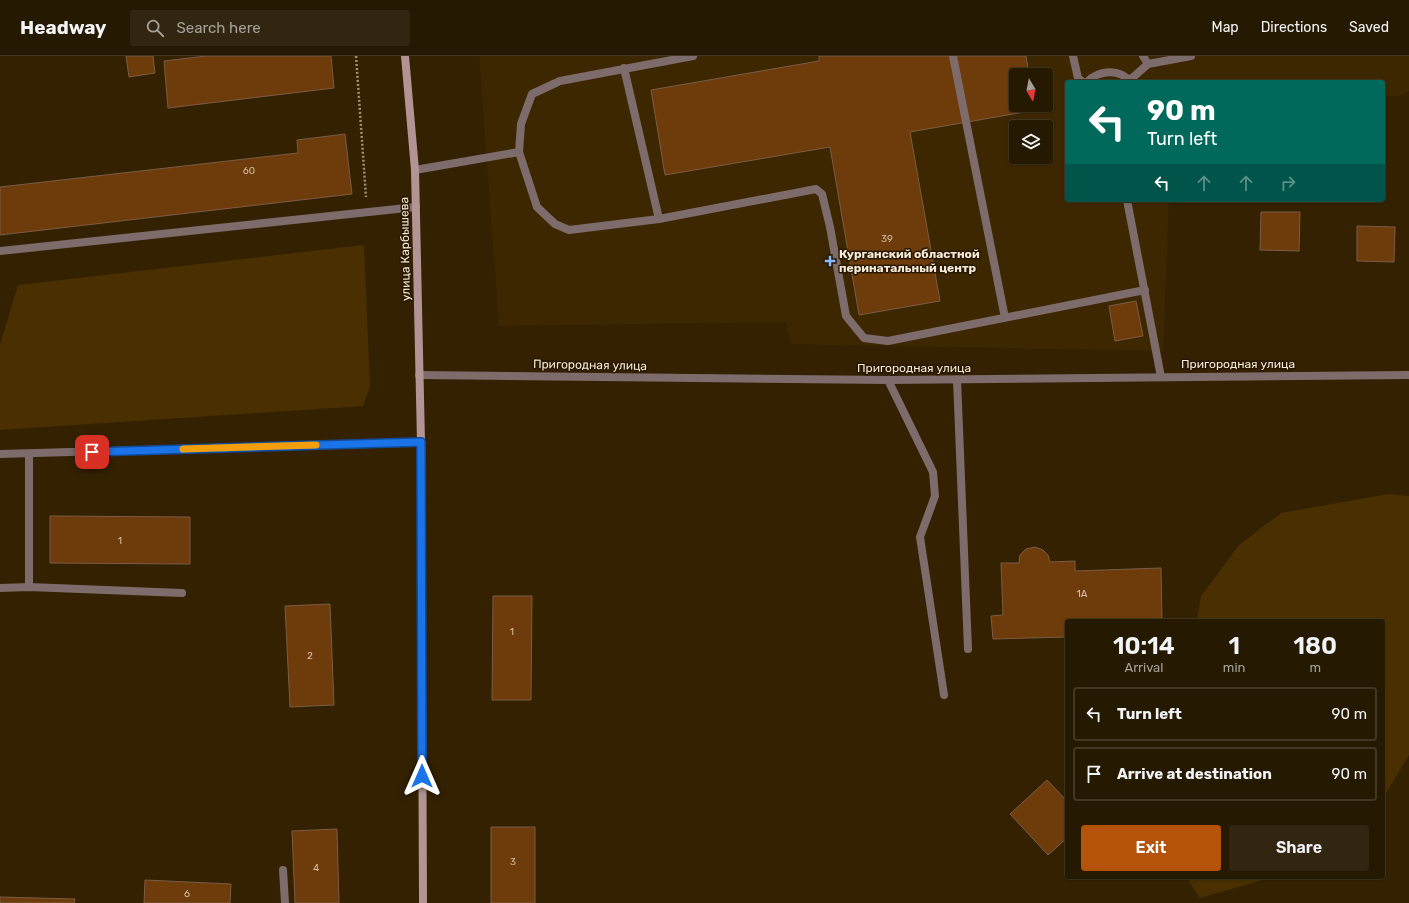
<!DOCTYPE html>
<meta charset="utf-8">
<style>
:root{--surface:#261902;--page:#322611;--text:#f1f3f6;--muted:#a4a099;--line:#423824;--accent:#b45309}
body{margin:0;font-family:Rubik,sans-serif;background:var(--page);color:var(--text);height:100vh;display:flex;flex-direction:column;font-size:15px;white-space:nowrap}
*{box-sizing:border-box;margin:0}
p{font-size:13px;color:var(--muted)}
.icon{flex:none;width:22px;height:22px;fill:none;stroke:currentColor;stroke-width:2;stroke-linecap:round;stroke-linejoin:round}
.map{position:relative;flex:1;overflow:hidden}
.details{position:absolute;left:1065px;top:563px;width:320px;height:260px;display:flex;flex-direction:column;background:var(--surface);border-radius:4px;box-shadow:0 1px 3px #0004,0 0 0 1px var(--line)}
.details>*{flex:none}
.top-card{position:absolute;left:1065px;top:24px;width:320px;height:122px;border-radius:4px;box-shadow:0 1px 3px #0004,0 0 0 1px var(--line);background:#00695c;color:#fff;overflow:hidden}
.needle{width:26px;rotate:170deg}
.controls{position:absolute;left:1009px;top:12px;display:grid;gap:8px}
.controls a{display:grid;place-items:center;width:44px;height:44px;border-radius:4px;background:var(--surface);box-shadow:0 1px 3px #0004,0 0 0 1px var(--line);font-size:20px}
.pin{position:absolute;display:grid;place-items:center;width:34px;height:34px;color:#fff;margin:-17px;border-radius:8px;box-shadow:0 2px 6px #0006}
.me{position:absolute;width:44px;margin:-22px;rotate:0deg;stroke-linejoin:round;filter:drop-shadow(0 0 3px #0008)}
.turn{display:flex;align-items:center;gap:14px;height:84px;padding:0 16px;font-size:18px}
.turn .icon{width:52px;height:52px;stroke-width:2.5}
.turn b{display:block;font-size:28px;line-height:34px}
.lanes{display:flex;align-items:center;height:38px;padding:0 16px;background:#0003;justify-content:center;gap:20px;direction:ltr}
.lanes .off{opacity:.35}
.eta{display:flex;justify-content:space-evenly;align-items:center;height:68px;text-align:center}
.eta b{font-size:24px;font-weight:600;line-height:28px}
.primary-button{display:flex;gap:8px;margin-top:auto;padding:8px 16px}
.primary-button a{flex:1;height:46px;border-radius:4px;background:var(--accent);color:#fff;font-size:16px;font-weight:600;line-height:46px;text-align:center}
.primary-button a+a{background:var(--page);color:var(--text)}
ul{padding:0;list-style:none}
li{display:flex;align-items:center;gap:12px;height:54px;margin:0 8px 6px;padding:0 8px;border:2px solid var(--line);border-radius:4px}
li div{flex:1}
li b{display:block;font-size:15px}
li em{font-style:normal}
header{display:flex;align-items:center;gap:24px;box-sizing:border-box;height:56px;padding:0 20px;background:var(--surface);border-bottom:1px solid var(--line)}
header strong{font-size:19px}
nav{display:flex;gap:22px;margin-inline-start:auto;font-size:14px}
.search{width:280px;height:36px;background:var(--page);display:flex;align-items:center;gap:10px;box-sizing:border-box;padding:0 14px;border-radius:4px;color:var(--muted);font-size:15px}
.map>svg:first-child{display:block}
.built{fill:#3d2700;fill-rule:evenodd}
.green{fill:#4a3000}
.building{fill:#6e3b0b;stroke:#7b5c46}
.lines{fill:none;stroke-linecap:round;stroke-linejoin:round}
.path{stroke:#9e8f78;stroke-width:2.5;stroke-dasharray:2 2;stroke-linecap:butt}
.service{stroke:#7e6c6c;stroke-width:8}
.minor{stroke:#7e6c6c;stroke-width:8}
.secondary{stroke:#b29495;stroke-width:8}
.route-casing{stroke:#114b97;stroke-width:10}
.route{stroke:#1a73e8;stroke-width:7}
.slow{stroke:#f59e0b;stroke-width:7}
.poi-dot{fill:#8bbafc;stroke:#281700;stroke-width:1.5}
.labels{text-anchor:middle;stroke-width:3;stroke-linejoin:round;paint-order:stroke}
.number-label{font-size:10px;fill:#d4bea6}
.street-label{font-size:12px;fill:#f6ead9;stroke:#281700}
.poi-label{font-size:12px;font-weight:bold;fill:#f6ead9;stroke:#281700;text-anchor:start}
</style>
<header>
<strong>Headway</strong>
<div class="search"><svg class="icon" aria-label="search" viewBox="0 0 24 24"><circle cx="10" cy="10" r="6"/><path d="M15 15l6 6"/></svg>Search here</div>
<nav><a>Map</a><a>Directions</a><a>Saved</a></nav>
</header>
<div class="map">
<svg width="1409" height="847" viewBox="0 0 1409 847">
<rect width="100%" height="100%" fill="#332102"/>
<path class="built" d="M479 0H1409V35L1400 40H1383V26H1067V144H1169L1163 295 791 288 786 266 499 270ZM1016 19H1046V49H1016ZM1016 71H1046V101H1016Z"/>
<path class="green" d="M364 189 370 330 363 350 0 374V289L18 229Z
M1389 438 1409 440V699L1383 742V565H1197L1201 540 1239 489 1281 457Z
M1186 821H1273L1200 842Z"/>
<path class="building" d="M126 0H153L155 17 129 21Z
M206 0H331L334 32 168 52 164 5Z
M819 0H1026L1029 19H1016V49H1035L1036 54 910 76 940 245 859 259 830 91 665 119 651 34 819 5Z
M345 78 352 138 0 179V131L298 97 297 84Z
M1261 156H1300L1299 195 1260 194Z
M1357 170 1395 171 1394 206 1357 205Z
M1136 245 1143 280 1115 285 1109 250Z
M50 460 190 461V508L50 507Z
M1035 491 1043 494 1048 499 1050 506 1075 505V515L1161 512 1162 565H1067V581L993 583 991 560 1003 559 1001 507H1019L1020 499 1026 493Z
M493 540H532L531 644H492Z
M330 548 334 649 290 651 285 550Z
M1047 724 1067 745V782L1048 799 1010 758Z
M491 771H535V847H491Z
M337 773 339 847H295L292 775Z
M145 824 231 828 230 847H144Z
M0 841 75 843 74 847H0Z"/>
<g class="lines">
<path class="path" d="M356 0 366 141"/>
<path class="service" d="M693 0 560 25 532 38 521 68 519 96 537 151 555 168 569 174 659 163 816 133 822 138 830 171 846 260 864 282 888 285 1145 234
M953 0 1005 262
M1073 0 1078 22 1083 26
M1143 0 1148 8
M624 12 659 163
M1130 24 1148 8 1191 0
M1087 26C1099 14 1119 12 1131 26
M415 114 519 96
M1127 144 1161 321
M0 195 416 151
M888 324 933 416 935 440 920 481 944 639
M957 324 968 593
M29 398V531
M0 532 29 531 182 537
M283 814 285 847"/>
<path class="minor" d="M419 319 888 324 1409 319
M0 398 421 386"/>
<path class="secondary" d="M405 0 415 114 421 386 423 847"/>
</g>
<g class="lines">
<g class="route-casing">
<path id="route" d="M92 396 421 386 422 720"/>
</g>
<use href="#route" class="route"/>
<path class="slow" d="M183 393 316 389"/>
</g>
<path class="poi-dot" d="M828 199h4v4h4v4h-4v4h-4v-4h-4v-4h4z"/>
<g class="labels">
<g class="number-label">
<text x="249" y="118">60</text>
<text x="887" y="186">39</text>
<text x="120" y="488">1</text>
<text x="1082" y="541">1А</text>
<text x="512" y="579">1</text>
<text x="310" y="603">2</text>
<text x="513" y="809">3</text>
<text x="316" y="815">4</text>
<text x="187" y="841">6</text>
</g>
<g class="street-label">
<text transform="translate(405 193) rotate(-91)" y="4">улица Карбышева</text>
<text x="1238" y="312">Пригородная улица</text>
<text transform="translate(590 309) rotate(1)" y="4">Пригородная улица</text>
<text x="914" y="316">Пригородная улица</text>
</g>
<g class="poi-label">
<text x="839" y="202">Курганский областной<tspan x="839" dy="14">перинатальный центр</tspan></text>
</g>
</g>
</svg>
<div class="controls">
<a><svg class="needle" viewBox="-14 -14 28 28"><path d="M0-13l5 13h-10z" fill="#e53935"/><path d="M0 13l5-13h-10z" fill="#a4a099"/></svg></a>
<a><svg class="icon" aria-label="layers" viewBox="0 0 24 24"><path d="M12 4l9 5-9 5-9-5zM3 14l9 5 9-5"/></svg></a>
</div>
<div class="pin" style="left:92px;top:396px;background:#d93025"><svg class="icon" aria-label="arrive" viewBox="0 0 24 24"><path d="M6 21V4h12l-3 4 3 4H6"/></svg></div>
<svg class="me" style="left:422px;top:720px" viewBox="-20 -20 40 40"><path d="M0-17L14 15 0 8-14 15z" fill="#1a73e8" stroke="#fff" stroke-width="4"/></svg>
<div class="top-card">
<div class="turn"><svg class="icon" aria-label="left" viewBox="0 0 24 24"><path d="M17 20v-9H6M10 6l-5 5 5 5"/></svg><div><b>90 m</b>Turn left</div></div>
<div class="lanes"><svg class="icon" aria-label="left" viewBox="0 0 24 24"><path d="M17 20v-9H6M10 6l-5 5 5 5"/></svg><svg class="icon off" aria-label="ahead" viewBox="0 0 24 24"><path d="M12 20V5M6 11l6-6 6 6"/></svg><svg class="icon off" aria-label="ahead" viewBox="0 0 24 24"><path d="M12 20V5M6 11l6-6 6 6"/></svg><svg class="icon off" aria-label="right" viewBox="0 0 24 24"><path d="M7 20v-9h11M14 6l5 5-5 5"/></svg></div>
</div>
<section class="details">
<div class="eta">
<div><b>10:14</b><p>Arrival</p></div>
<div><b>1</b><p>min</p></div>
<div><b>180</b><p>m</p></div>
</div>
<ul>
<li><svg class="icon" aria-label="left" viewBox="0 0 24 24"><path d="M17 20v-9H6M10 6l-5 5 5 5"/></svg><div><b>Turn left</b></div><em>90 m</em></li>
<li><svg class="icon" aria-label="arrive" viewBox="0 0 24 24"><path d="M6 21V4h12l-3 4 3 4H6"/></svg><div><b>Arrive at destination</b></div><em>90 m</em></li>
</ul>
<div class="primary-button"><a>Exit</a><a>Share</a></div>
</section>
</div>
